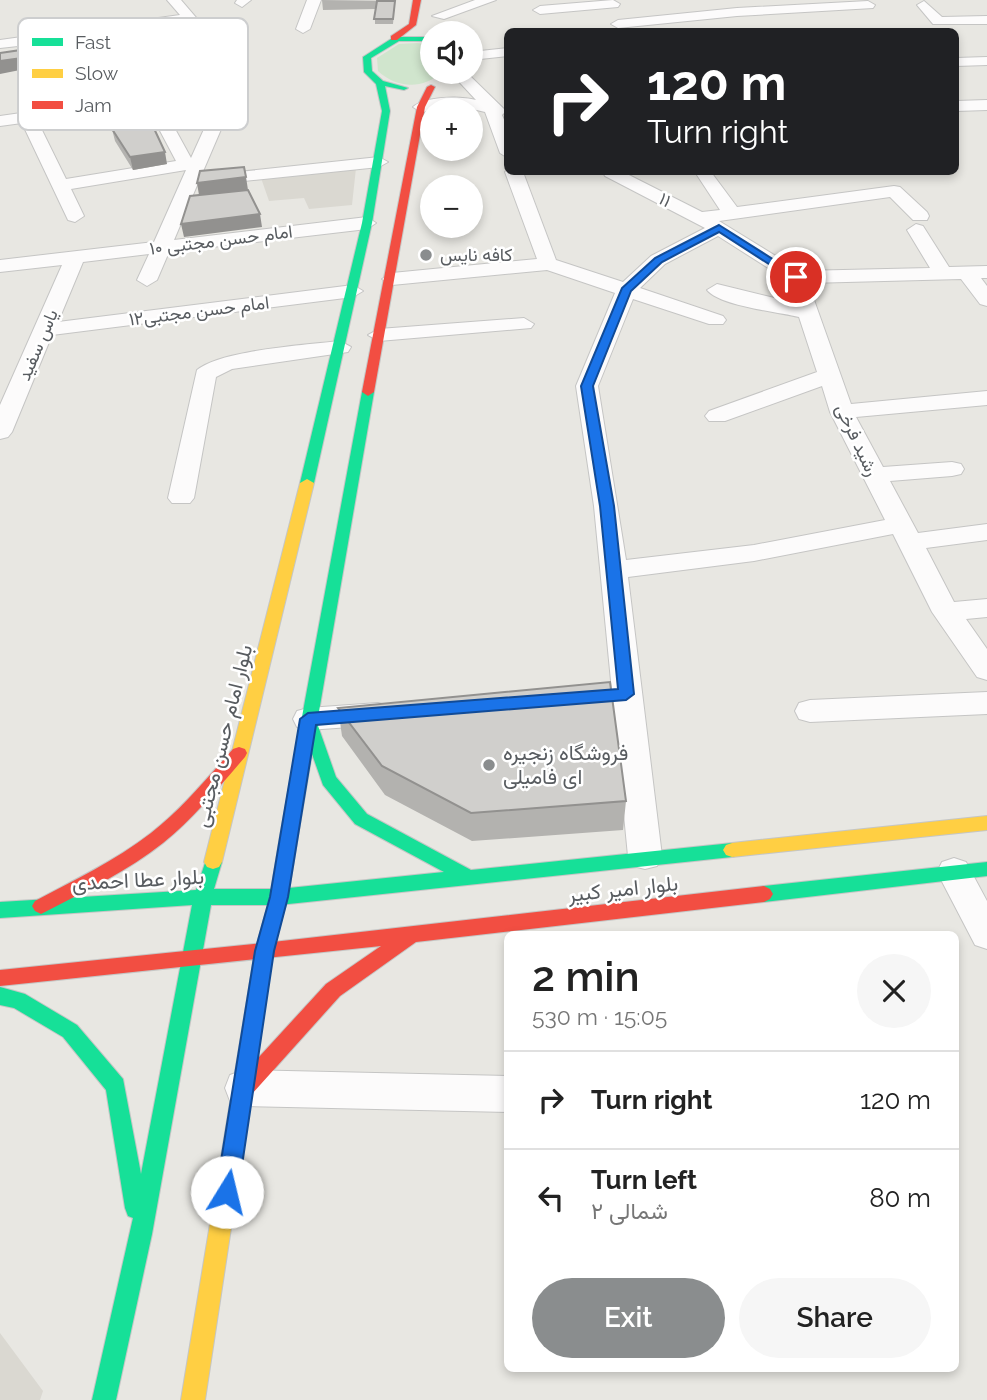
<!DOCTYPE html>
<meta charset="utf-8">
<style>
:root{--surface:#fff;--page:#f6f6f6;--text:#222;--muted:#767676;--line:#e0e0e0;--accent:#8a8d8e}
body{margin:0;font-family:Raleway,Vazirmatn,sans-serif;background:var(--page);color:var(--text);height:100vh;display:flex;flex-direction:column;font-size:26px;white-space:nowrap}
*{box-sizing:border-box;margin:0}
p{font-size:23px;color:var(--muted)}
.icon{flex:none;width:38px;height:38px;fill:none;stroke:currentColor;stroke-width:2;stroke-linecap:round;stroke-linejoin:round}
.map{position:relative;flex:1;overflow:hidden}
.details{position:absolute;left:504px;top:931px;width:455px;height:441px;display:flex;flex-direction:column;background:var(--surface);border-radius:10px;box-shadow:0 4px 10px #0003}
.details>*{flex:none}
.hud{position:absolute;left:504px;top:28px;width:455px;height:147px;border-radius:10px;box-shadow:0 4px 10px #0003;background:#202124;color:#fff;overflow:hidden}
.fabs{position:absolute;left:420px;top:21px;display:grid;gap:14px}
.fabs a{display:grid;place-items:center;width:63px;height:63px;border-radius:50%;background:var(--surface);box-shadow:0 4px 10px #0003;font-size:35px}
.pin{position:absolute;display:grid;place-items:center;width:60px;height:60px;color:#fff;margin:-30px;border:4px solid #fff;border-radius:50%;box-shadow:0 2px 7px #0007}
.me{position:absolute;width:77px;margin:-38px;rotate:9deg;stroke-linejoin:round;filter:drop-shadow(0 0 5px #0008)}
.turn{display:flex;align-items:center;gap:24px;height:147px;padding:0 28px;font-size:32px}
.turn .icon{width:91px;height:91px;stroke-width:2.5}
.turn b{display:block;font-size:49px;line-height:60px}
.round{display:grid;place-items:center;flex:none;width:74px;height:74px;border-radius:37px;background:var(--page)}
.summary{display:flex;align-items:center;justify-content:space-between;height:119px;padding:0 28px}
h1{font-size:42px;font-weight:600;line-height:52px}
.action{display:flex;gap:14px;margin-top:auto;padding:14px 28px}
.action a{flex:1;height:80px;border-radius:42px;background:var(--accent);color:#fff;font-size:28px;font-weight:600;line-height:80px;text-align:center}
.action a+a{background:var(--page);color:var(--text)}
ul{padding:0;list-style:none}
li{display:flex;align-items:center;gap:21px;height:98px;padding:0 28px;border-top:2px solid var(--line)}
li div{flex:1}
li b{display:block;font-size:26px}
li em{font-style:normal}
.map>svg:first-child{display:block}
.education{fill:#dad8d1}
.green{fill:#d0e5cd}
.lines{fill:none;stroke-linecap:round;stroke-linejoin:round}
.street-casing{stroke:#c5c5c4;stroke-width:2}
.fast-casing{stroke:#c5c6c5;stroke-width:2}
.slow-casing{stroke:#c5c6c5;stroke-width:2}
.jam-casing{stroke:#c5c6c5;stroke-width:2}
.street{fill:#fcfbfb;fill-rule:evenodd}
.fast{fill:#16e098;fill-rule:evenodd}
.slow{fill:#ffcf43;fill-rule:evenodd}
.jam{fill:#f24e42;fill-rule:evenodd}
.wall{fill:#b3b2af}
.shaded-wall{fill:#92918f}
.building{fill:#d0cfcc;stroke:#92918f;stroke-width:2}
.route{fill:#1a73e8;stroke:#114b97;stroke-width:2}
.poi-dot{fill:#8a8d8e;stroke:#fff;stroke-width:2.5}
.labels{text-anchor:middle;stroke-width:5;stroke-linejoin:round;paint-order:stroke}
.far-street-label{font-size:18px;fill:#585c60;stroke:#fff}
.far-poi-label{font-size:18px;fill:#585c60;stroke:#fff;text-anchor:start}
.street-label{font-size:21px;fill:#585c60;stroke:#fff}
.poi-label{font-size:21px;fill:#585c60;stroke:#fff;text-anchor:start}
.key{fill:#fff;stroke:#cdcecf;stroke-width:2}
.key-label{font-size:19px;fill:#585c60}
</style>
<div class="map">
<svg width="987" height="1400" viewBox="0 0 987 1400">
<rect width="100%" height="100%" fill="#e8e7e2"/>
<path class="education" d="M356 168 352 205 309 209 304 198 269 201 261 178Z
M0 1333 43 1391 40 1400H0Z"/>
<path class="green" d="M417 43 432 45V72H442C423 90 396 88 378 71L377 58 399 44Z"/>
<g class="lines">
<g class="street-casing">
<path id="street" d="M167 0H181L205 28 240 85 201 176 379 157 388 162 379 167 205 185 198 183 174 240 367 217 376 223 367 229 169 252 157 280 147 286 137 280 149 254 83 262 58 322 353 285 363 291 353 297 52 335 12 432 8 437 0 439V405L62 265 0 272V260L154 242 186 170 71 189 84 216 75 222 68 220 22 123 0 126V116L49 109 18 46 0 48V40L180 15ZM186 22 224 85 191 158 174 127 167 83 128 30ZM115 32 151 83 153 93 63 107 32 44ZM154 102 158 127 176 161 66 179 37 120Z
M237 0H251L242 7 235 3Z
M307 0H321L310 29 303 33 296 29Z
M475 0H496L444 19 432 16Z
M613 0 620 4 618 7 540 14 533 10 540 6Z
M868 1 875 5 873 8 737 16 618 28 611 24 618 20 737 8Z
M924 1 942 17 987 16V24H933L917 5Z
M508 48V56L471 60V52Z
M987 57V65L956 66V58Z
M450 72H466L506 111 502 115 508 129V158L500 153 485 112 464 107 421 112 413 107C425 96 461 96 476 100Z
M987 100V110L956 111V101Z
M508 169V172H523L556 260 623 282 651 256 705 228 605 176 603 172H623L702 212 720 210 695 172H711L737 207 894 186 900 187 927 212 929 216 927 220H913L890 197 719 221 800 271 930 268 907 230 916 224 923 226 949 267 987 266V278H981L987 286V306L980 304 961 279 808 283 851 404 987 391V405L856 417 883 467 952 462 961 464 964 469 961 474 952 476 890 481 918 533 987 524V540L926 548 954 602 987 599V617L966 619 987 649V680L977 677 932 612 893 534 754 561 628 577 662 856 657 866 645 869 633 866 628 856 594 506 576 386 615 293 547 270 392 285 382 279 392 273 537 259 505 172ZM718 236 787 280 795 303 717 284 707 290C720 306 778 312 799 317L817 372 709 411 705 416 709 421H725L822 386 830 412 885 520 754 545 626 560 598 386 633 299 709 324H723L726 320 723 316 640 288 665 264Z
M524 318 534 324 531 328 379 341 368 335 379 329Z
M340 341 351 347 348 352 232 369 216 377 194 498 190 503H172L168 498 197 370C221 350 306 345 340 341Z
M987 692V714L810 722 799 719 795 711 799 703 810 700Z
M378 703 389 706 393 714 389 722 378 725 308 730 297 727 293 719 297 711 308 708Z
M954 858 966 862 987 901V949L975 945 937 872 942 862Z
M244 1070 508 1076V1112L244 1106 230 1101 225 1088 230 1075Z"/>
</g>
<g class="fast-casing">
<path id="fast" d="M394 37H432V41H399L371 58 372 71 383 81 408 88 404 90 385 86 390 111 372 223 314 483 307 487 300 483 362 223 382 111 376 84 364 72 363 57Z
M368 388 374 392 317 723 336 777 367 814 471 870 732 843 738 845 741 850 738 855 732 857 279 905H211L152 1234 116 1400H92L133 1218 128 1216 125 1208 106 1090 63 1037 14 1008 0 1005V987L25 994 77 1025 123 1079 141 1174 192 905 0 918V902L196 890 207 857 213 855 219 857 222 862 214 889H279L444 872 355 824 323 785 312 754 298 836 295 841 289 843 283 841 280 836 362 392Z
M987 862V876L764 902 758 899 755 894 758 889 764 886Z"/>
</g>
<g class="slow-casing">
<path id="slow" d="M307 479 314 483 222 862 219 867 213 869 207 867 204 862 300 483Z
M987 816V830L732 857 726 855 723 850 726 845 732 843Z
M289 829 295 831 298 836 288 897 273 951 205 1400H181L255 951 270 897 280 836 283 831Z"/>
</g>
<g class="jam-casing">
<path id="jam" d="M413 0H421L416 25 397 40H391V36L409 24Z
M431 85 435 87 425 107 374 392 368 396 362 392 417 107 427 87Z
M239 747 245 749 247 753 245 757C219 787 194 818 163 843 128 871 87 890 47 911L41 914 35 911 32 906 35 901C74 880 115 861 151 833 182 809 207 778 233 749Z
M764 886 770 889 773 894 770 899 764 902 416 942 340 996 251 1095 244 1098 237 1095 234 1088 237 1081 326 984 381 946 0 986V970L264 943Z"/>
</g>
<use href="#street" class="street"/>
<use href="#fast" class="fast"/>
<use href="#slow" class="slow"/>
<use href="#jam" class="jam"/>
</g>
<path class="wall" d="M322 0 395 1 393 24H375V9L323 10Z
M80 35 120 36 122 44 150 85 110 92 91 61 89 52 87 53 82 46Z
M42 56 91 76 85 77 88 87 62 90 45 68Z
M117 98 148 115 125 119 119 110Z
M112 129 167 164 133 170 115 141Z
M338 708 626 801 623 830 472 841 385 795 342 736Z"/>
<path class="shaded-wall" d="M65 36 68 47 39 52 36 40Z
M120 36 123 47 89 49V52L87 53 84 41Z
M21 50 25 69 0 74V61Z
M88 65 91 76 85 77 88 87 62 90 60 79 78 66Z
M148 73 150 85 110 92 108 81Z
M146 103 148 115 125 119 122 106Z
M165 152 167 164 133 170 130 157Z
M246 177 248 190 199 195 197 183Z
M260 214 262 227 184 237 181 224Z"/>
<path class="building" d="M377 1H395L393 19H374Z
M21 50 22 58 0 61V53Z
M151 122 165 152 130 157 112 129Z
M244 167 246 177 197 183 200 171Z
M248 190 260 214 181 224 190 196Z
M610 682 626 801 471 813 382 766 338 708Z"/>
<path class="route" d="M719 225 801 277 792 279 719 232 662 262 631 291 593 386 614 506 634 694 626 700 316 725 288 897 274 951 238 1192 235 1200 227 1203 219 1200 216 1192 255 951 270 897 300 719 308 713 618 689 600 506 581 386 622 288 655 258Z"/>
<g class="poi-dot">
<circle cx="426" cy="255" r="7"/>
<circle cx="489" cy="765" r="7"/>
</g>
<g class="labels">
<g class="far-street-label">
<text transform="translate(665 200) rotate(28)" y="6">۱۱</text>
<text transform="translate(221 240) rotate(-7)" y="6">امام حسن مجتبی ۱۰</text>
<text transform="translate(199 311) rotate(-7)" y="6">امام حسن مجتبی۱۲</text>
<text transform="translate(38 345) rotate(-67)" y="6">یاس سفید</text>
<text transform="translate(857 440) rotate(65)" y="6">رشید فرخی</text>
</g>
<g class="far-poi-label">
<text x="440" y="261">کافه نایس</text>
</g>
<g class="street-label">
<text transform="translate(223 736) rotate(-76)" y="7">بلوار امام حسن مجتبی</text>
<text transform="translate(138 880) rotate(-3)" y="7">بلوار عطا احمدی</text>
<text transform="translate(623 889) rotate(-6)" y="7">بلوار امیر کبیر</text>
</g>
<g class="poi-label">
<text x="503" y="760">فروشگاه زنجیره<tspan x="503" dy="24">ای فامیلی</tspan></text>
</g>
</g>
<rect x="18" y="18" width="230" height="112" rx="10" class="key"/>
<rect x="32" y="38" width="31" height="8" fill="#16e098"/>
<rect x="32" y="69" width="31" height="9" fill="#ffcf43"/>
<rect x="32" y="101" width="31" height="8" fill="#f24e42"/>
<g class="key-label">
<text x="75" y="49">Fast</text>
<text x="75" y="80">Slow</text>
<text x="75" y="112">Jam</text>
</g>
</svg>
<div class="fabs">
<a><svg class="icon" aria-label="sound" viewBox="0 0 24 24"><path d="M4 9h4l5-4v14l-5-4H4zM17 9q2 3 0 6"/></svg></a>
<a>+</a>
<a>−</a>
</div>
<div class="pin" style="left:796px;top:277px;background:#d93025"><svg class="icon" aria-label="arrive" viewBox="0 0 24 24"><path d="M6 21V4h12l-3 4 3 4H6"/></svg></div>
<svg class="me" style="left:227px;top:1192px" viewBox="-20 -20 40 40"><circle r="19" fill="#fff"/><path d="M0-13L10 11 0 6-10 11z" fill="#1a73e8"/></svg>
<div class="hud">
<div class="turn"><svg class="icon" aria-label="right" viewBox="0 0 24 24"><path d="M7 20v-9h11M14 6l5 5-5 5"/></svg><div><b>120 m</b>Turn right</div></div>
</div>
<section class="details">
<div class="summary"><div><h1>2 min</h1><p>530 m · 15:05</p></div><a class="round"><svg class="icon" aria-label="close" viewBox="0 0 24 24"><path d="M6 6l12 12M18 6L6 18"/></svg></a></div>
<ul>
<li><svg class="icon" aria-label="right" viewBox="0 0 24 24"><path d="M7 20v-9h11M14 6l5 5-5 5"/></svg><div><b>Turn right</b></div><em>120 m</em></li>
<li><svg class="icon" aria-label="left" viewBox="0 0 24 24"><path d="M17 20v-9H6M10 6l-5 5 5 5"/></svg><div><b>Turn left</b><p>۲ شمالی</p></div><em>80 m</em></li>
</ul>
<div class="action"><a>Exit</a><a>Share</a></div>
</section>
</div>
